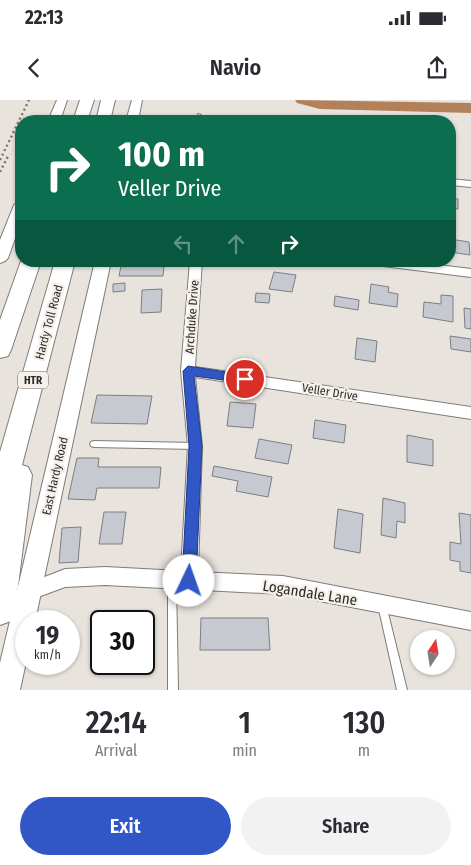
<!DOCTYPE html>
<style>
:root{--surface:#fff;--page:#f2f2f3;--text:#2b2b33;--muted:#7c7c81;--accent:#3157c7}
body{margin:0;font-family:"Fira Sans Condensed",sans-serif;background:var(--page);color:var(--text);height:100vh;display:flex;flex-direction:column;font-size:19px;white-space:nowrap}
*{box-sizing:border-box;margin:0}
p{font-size:16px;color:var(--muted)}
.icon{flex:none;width:28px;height:28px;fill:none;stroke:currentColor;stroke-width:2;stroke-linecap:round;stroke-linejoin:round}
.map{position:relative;height:590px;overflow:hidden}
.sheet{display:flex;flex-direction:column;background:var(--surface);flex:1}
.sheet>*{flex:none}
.top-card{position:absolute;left:15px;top:15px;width:441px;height:152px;border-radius:20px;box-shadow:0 1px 4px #0004;background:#0b6e4f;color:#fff;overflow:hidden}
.needle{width:32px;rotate:12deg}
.buttons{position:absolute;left:410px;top:530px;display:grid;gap:10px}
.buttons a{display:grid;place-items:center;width:45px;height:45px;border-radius:50%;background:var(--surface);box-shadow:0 1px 4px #0004;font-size:25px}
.speed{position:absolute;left:15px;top:510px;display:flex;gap:10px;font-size:25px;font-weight:700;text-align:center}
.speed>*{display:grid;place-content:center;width:65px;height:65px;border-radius:50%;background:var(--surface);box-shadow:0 1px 4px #0004;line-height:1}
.speed small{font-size:12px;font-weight:400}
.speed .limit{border:2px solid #111;border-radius:8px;background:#fff;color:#111}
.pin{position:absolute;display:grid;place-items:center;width:42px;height:42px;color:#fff;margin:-21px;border:2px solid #fff;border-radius:50%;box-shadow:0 1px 5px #0007}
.me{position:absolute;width:55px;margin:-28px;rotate:3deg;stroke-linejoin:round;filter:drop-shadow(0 0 4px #0008)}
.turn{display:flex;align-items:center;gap:18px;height:105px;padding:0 20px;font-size:22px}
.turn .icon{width:65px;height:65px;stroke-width:2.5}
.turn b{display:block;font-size:35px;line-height:42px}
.lanes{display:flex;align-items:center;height:48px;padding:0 20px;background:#0003;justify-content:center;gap:25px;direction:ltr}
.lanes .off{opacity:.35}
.eta{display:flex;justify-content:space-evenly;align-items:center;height:85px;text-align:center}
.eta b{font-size:30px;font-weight:600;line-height:35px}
.cta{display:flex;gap:10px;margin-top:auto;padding:10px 20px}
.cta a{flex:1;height:58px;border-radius:30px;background:var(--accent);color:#fff;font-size:20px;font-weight:600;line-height:58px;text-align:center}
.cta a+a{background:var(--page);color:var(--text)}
.status{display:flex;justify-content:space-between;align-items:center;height:35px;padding:0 25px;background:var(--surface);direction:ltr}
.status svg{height:14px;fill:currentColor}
header{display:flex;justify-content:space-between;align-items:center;height:65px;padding:0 20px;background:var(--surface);font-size:22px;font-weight:600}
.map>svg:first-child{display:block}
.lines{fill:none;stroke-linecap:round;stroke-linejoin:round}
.river{fill:#b28159;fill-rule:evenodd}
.building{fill:#c6c9cf;stroke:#7c7e84}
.lane-casing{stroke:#807b77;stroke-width:2}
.street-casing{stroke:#807b77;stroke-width:2}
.secondary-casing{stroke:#807b77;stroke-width:2}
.highway-casing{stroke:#807b77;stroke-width:2}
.lane{fill:#fff;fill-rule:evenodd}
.street{fill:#fff;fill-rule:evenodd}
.secondary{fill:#fff;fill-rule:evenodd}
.highway{fill:#fff;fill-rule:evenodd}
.rail{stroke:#797572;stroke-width:2.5;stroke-dasharray:2 3;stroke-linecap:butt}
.route{fill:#3157c7;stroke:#203981}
.labels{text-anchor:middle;stroke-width:4.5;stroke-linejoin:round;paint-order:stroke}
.shield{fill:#f6f0eb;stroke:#6a6764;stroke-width:1}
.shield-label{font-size:11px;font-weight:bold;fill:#2e2c2a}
.street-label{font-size:12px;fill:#2e2c2a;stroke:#f6f0eb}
.near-street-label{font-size:15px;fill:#2e2c2a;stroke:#f6f0eb}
</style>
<div class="status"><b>22:13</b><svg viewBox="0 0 49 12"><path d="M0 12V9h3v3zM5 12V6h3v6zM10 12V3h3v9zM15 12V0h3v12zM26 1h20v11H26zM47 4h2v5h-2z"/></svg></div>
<header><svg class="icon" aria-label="back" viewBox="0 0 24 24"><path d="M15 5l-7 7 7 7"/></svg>Navio<svg class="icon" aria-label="share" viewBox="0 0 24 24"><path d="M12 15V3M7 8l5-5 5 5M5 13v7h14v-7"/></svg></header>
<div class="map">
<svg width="471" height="590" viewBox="0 0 471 590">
<rect width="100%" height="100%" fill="#e9e3de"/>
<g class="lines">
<path class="river" d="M295 0 471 3V13L320 9 297 3Z"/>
</g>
<path class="building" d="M450 98 458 99V109L450 108Z
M450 139 469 142 470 155 450 152Z
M121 166H164L163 176H119Z
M274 172 296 175 292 192 269 189Z
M125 183V191L113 192V184Z
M371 184 389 187 388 192 398 194 397 207 369 203Z
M162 189 161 212 141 213 142 190Z
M256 193 270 194 269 203 255 202Z
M441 195 453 196V222L423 217 424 202 441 204Z
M335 196 359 200 358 210 334 206Z
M464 208 471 209V229L465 228Z
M450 236 471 239V252L451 249Z
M357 238 377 241 375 262 355 259Z
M97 295 152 296 147 324 91 323Z
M230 302 256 304 253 328 227 326Z
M315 320 346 325 344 343 313 338Z
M407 335 433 340V366L407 362Z
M259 339 292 345 288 364 255 358Z
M77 358H99L98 367H161L159 388H97L95 400 68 399Z
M214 366 272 377 268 397 236 391 238 381 212 376Z
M383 398 405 403V423L397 421 396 438 381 435Z
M338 409 363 414 360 453 334 448Z
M104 412H126L122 444H99Z
M459 413 471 415V473L460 471V462L450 460V442L461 444Z
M81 427 78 462 59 463 62 428Z
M201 518H268L270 550H200Z"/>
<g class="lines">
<g class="lane-casing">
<path id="lane" d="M198 14 201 15 202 21H198Z
M94 341 195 343 198 344 199 346 198 348 195 349 94 347 91 346 90 344 91 342Z
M172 477 175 478 176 481 178 590H168V481L169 478Z
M382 501 385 502 386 505 407 590H397L378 505 379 502Z"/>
</g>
<g class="street-casing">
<path id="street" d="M450 79 471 81V87L450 85Z
M190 161H202L195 267 471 307V319L195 277 202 346 198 472 283 476 471 512V530L283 494 105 485 65 487 30 500 24 497 21 491 24 485 65 469 105 467 181 471 188 346 181 271Z
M370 161H406L471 169V177L375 165Z"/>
</g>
<g class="secondary-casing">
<path id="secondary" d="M57 0H67L60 21H48Z
M132 0H142L138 21H126Z
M21 101V122L8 158 5 161 0 163V140L14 105Z
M95 161H111L35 521H26V562L20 590H0V563Z"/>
</g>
<g class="highway-casing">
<path id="highway" d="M80 0H94L87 21H73Z
M101 0H115L110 21H96Z
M21 161H41L11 250 8 256 0 258V220Z
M55 161H75L22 365 28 367 32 375 15 510 11 521 0 525V352Z"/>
</g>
<use href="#lane" class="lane"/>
<use href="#street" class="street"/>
<use href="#secondary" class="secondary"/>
<use href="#highway" class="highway"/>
<path class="rail" d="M0 60 29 0
M0 72 9 54"/>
</g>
<path class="route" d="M188 266 245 275 250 279 245 283 194 276 202 346 196 481 194 486 189 489 184 486 182 481 189 346 183 271Z"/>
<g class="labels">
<rect class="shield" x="18" y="271.5" width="30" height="17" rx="4"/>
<g class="shield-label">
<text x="33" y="284">HTR</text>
</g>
<g class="street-label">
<text transform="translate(192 217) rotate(-86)" y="4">Archduke Drive</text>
<text transform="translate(49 222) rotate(-75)" y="4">Hardy Toll Road</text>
<text transform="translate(330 292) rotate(9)" y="4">Veller Drive</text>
<text transform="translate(55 376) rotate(-77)" y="4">East Hardy Road</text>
</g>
<g class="near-street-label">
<text transform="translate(310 493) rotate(9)" y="5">Logandale Lane</text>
</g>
</g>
</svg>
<div class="buttons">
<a><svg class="needle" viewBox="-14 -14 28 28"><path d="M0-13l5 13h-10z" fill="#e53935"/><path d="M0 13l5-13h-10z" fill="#7c7c81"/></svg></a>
</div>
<div class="speed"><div>19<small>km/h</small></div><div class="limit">30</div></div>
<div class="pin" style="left:245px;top:279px;background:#d93025"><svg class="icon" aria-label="arrive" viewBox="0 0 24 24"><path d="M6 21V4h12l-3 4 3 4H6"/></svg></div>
<svg class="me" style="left:189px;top:481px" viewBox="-20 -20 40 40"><circle r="19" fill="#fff"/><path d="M0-13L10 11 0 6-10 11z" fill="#3157c7"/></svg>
<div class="top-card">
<div class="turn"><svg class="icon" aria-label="right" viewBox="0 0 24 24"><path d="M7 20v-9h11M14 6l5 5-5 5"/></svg><div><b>100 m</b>Veller Drive</div></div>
<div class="lanes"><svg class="icon off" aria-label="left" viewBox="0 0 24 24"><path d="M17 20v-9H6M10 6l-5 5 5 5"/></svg><svg class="icon off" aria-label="ahead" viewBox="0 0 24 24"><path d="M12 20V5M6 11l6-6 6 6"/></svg><svg class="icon" aria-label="right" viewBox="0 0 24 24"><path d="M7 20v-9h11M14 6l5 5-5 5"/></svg></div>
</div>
</div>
<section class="sheet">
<div class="eta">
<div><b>22:14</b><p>Arrival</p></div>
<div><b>1</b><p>min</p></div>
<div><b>130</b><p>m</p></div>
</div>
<div class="cta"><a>Exit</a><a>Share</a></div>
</section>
